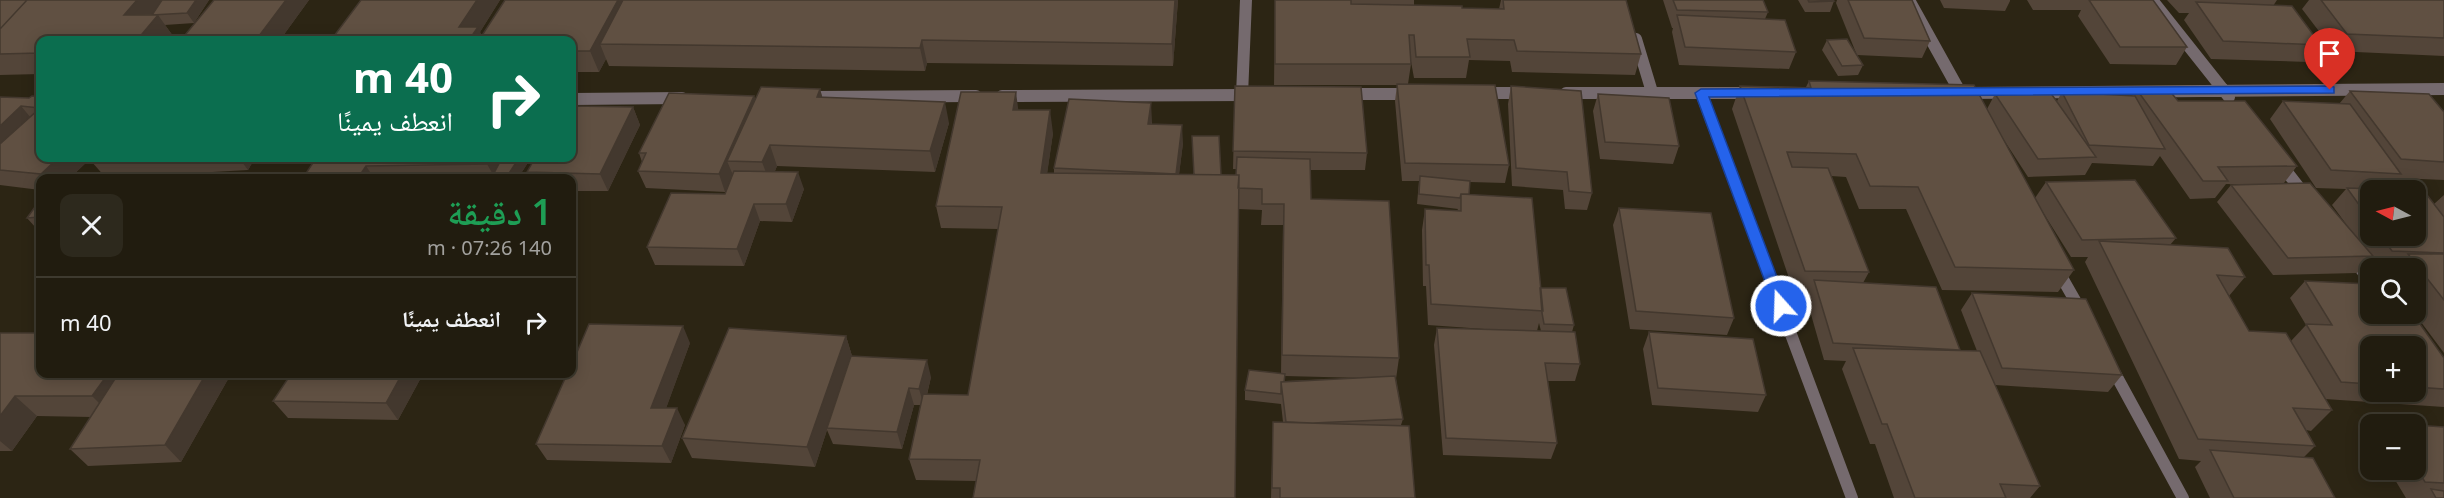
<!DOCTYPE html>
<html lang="ar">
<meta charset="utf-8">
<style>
:root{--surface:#211c0f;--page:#2d291d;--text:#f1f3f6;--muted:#a2a19e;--line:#3e3a2f}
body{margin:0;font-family:"Noto Sans","Noto Naskh Arabic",sans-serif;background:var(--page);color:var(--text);direction:rtl;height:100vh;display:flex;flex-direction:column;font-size:22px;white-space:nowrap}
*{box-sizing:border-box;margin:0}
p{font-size:20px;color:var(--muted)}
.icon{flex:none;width:33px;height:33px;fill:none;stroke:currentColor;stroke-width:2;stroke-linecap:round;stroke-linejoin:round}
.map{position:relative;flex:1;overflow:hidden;direction:ltr}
.panel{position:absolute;left:36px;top:174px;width:540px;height:204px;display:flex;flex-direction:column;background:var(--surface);border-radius:12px;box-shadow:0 3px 15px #0003,0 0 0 2px var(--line);direction:rtl}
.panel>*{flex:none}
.hud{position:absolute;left:36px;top:36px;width:540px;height:126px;border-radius:12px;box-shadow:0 3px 15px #0003,0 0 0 2px var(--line);direction:rtl;background:#0b6e4f;color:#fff;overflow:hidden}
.needle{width:39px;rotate:277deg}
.fabs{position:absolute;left:2360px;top:180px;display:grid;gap:12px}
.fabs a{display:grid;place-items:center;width:66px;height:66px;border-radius:12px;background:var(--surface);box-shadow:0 3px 15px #0003,0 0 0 2px var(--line);font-size:30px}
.pin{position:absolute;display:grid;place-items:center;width:51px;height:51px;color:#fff;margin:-62px -26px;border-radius:50% 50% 50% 0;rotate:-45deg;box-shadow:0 0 6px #0007}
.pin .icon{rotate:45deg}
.me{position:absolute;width:66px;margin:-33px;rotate:340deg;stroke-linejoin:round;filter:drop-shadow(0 0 4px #0008)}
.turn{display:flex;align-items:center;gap:21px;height:126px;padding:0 24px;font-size:27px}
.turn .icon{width:78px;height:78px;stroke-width:2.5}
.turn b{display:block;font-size:42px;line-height:51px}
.round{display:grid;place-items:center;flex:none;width:63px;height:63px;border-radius:12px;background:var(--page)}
.headline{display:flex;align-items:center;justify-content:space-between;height:102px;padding:0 24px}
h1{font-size:36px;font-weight:600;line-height:45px;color:#1e9e55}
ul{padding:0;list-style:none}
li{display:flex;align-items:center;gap:18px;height:90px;padding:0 24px;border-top:2px solid var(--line)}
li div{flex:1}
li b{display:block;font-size:22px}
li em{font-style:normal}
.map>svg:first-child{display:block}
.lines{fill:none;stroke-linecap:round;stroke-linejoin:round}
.minor{stroke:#756a6e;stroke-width:12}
.wall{fill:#534539;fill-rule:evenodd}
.shaded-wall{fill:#43382e}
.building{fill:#605042;stroke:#43382e;stroke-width:1.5}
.route{fill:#2563eb;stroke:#184099;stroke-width:1.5}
</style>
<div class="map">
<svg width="2444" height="498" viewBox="0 0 2444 498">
<rect width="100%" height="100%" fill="#2c2514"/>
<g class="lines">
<path class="minor" d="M1909 0 1964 99
M2152 0 2229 97
M1636 39 1652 92
M1482 93H1525
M1566 93H1753
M1701 93 1852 498
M1962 93 2444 89
M1347 94H1411
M1242 95 1246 0
M1002 96 1249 95
M813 97 976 96
M572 99 682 98
M2280 163 2304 194
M2351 256 2370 281
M2057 269 2081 311
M2111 366 2183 498"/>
</g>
<path class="wall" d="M0 0H209L194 23 165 25 173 36 40 40V74L0 75Z
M214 0H309L280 40H189L185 35Z
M361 0H500L480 32 482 36 1178 0 1173 66 927 63 925 71 609 66 606 59 599 72H572V40H331Z
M1275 0H1414V5L1462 8 1499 9 1501 0H1626L1641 54 1635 75 1512 72 1510 61 1469 60 1466 78H1414L1410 56 1411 64 1408 84 1509 165 1505 183 1470 182 1469 194 1540 288 1574 325 1572 332 1580 364 1575 381H1548L1557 443 1551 459 1443 455 1434 345 1437 328 1498 330 1428 325 1426 286H1423L1422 230 1425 209 1457 211 1458 209 1417 204 1419 181H1402L1395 101 1397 85H1274ZM1539 323 1541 331H1537Z
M1663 0H1763L1768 12 1765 19 1796 52 1789 69 1679 65 1672 32 1673 28H1672Z
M1798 0H1833L1834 1 1830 12H1805Z
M1837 0H1912L1930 41 1922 58 1857 55 1863 65 1858 75 1838 76 1822 50 1827 40 1856 53 1836 3Z
M1940 0H2010V1L2005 11 1944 8Z
M2027 0H2153L2187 47 2176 65 2110 64 2078 16 2081 10H2033Z
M2167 0H2277L2273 6 2321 45 2309 62 2211 59 2184 20 2189 13H2179Z
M2309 0H2444V56L2334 51 2302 9Z
M1809 81 1987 109 1995 94 2057 101 2062 92 2134 96 2137 90 2178 101 2297 166 2284 183 2346 224 2332 205 2346 189 2316 188 2270 119 2283 101 2339 104 2350 91 2444 112V180L2398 178 2388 190H2370V236H2415L2434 204 2444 195V353L2415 314V268H2376L2370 259 2357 273 2273 275 2217 202 2231 185 2267 184H2226L2215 198 2190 199 2160 156 2153 166 2092 163 2085 175 2028 177 2002 137 2035 198 2046 182 2176 238 2170 245 2245 277 2229 296 2249 331 2291 341 2306 325 2290 298 2305 281 2444 358V407L2325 399 2332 410 2311 431 2306 430 2315 446 2304 457 2335 498H2210L2195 467 2201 461 2179 459 2085 262 2088 257H2071L2039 206 2074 270 2058 292 1942 290 1906 209H1859L1846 177 1831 176 1869 272 1863 283 1960 350 1977 351 1961 310 1972 293 2122 375 2108 392 1995 385 2040 486 2030 498H1894L1875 444H1870L1842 369 1846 361 1824 360 1806 297 1808 294 1794 293 1732 109 1740 86 1806 87ZM2370 346H2415V392H2370Z
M1235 86 1367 153 1365 170H1310L1311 199 1399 358 1396 379 1403 419 1401 425 1415 498H1271L1273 422H1283L1281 404 1245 400V390L1281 374 1283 225H1261L1262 210 1238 209 976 481 916 480 909 459 921 405H914L902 449 833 444 827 430 815 467 692 458 682 438 846 336 852 356 931 377 927 395H968L998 229 941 228 936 206 1019 110 1053 133 1047 173H1054V168L1152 121V124L1183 143 1179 174 1236 175V169H1233ZM1285 376 1362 378 1285 381Z
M1511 86 1592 193 1587 210 1565 209 1563 190 1512 186 1508 104Z
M820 89 822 97 949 123 935 172 777 166 775 171 804 189 792 222 760 221 744 266 655 265 647 247 725 194 731 180 725 192 646 188 638 171 642 162 639 153 754 96 755 99Z
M1598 94 1679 146 1673 164 1600 159 1593 111Z
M0 97 29 98 40 97V158H91L70 178H40V190L0 185Z
M633 107 640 125 608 191H572V178H530L527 172Z
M94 158H255L248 170 106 178 91 161Z
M316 158H531L518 178H303Z
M40 200V228H36L27 218Z
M1619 208 1734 318 1727 335 1630 329 1613 225Z
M1649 332 1766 395 1758 412 1652 405 1643 349Z
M0 333 40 374H231L181 462 88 466 70 449 91 417 37 416 12 451H0Z
M690 343 666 408 685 425 671 463 547 460 536 444Z
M423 374 398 420 288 418 273 401Z
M2415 425 2444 427V498H2406L2389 470H2415Z"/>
<path class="shaded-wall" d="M137 0H169L158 14 124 15Z
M196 0H209L194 23 187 13Z
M286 0H309L280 40H256Z
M477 0H500L480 32 484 40H466L459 27Z
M618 0H637L600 44 606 59 599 72 590 51Z
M1175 0H1178L1173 66 1172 44Z
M158 15 173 36 169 40H137Z
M922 40 927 63 925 71 920 48Z
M820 89 826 110 817 97Z
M1016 92 1019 115 1013 110Z
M754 96 760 114 727 161 733 175 725 192 719 174Z
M945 102 949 123 935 172 930 151Z
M1151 103 1152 121 1149 141 1148 124Z
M21 106 36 124 0 159V126Z
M633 107 640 125 608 191 600 174Z
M1050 110 1053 133 1044 196 1041 173Z
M1182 125 1183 143 1177 191 1176 174Z
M770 145 777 166 770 183 762 162Z
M58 158H91L70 178H45L41 174Z
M239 158H255L248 170Z
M490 158H512L495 178 487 164Z
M519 158H531L518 178H506Z
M366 166 374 178H358Z
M798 172 804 189 792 222 786 204Z
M754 204 760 221 744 266 737 249Z
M683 326 690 343 660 425 651 408Z
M846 336 852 356 827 428V430L815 467 807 447Z
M927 360 931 377 924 406 919 389Z
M108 374H143L113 417 92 396Z
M206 374H231L181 462 165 445Z
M402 374H423L398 420 386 403Z
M909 388 914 405 902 449 897 432Z
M15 396 37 416 12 451 0 441V416Z
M677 408 685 425 671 463 662 446Z"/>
<path class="building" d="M0 0H27L0 29Z
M27 0H137L124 15H158L137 40H40V53L0 54V29Z
M162 0H196L187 13 152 15Z
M214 0H286L256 40H227L232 35H185Z
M361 0H477L459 27H478L469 40H331Z
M505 0H618L590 51H572V40H479Z
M623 0H1175L1172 44 922 40 920 48 600 44Z
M1275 0H1351V4L1462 6V8L1504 9 1503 0H1626L1641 54 1517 51 1514 40 1467 39 1470 57H1416L1414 35H1409L1411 64H1275Z
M1673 0H1763L1768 12 1677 10Z
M1808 0H1833L1834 1 1809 2Z
M1848 0H1912L1930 41 1864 38Z
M2089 0H2153L2187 47H2120Z
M2321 0H2444V38L2347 34Z
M2196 2 2292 6 2321 45 2223 41Z
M1677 15 1785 20 1796 52 1685 47Z
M1847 39 1863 65 1842 66 1827 40Z
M1809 81 1974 85 2074 270 1955 267 1918 187 1870 186 1856 154 1787 152 1792 167 1828 168 1869 272 1805 271 1740 86 1811 88Z
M1397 84 1495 85 1509 165 1405 163Z
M1235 86 1361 87 1367 153 1233 151Z
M1511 86 1581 91 1592 193 1569 191 1567 172 1516 168Z
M761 87 820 89 817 97 945 102 930 151 770 145 762 162 727 161Z
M2137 90H2169L2178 101H2245L2297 166 2218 167 2228 181H2203Z
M2350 91 2429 94 2444 112V162L2401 159Z
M961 92H1016L1013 110H1050L1041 173 1239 175 1235 498H973L980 460 909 459 923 394 968 395 1002 207 936 206Z
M2050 92 2096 157 2038 159 1995 94Z
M2062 92 2135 96 2165 149 2089 145Z
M669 93 754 96 719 174 638 171 646 153H639Z
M1598 94 1669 98 1679 146 1605 142Z
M32 96 40 97V158H58L41 174 0 170V144L40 108 21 106 0 126V97L29 98Z
M1069 99 1151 103 1148 124 1182 125 1176 174 1054 168Z
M2283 101 2350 104 2401 174 2331 170Z
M572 106 633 107 600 174 527 172 535 158H572Z
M1192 136H1219L1221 175H1194Z
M1237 157 1310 159 1311 199 1389 201 1399 358 1282 355 1284 204H1262V189L1238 188 1239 175H1236Z
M94 158H150L91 161Z
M316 158H490L487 164 366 166 358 178H303Z
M502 158H519L506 178H487L490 175H493Z
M734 171 798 172 786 204H754L737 249 647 247 671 193 725 194Z
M1420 176 1470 181 1469 194H1461L1460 198 1419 194Z
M2135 180 2176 238 2082 240 2046 182Z
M2310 183 2373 256 2288 258 2231 185Z
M2347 188 2409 190H2370V220Z
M2415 191H2424L2444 217V253L2392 251 2381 236H2415Z
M1461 194 1532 198 1543 311 1431 304 1429 265H1426L1425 209 1461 211Z
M40 200V217L27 218Z
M1619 208 1711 213 1734 318 1636 311Z
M2099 241 2228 248 2245 277 2217 275 2249 331 2286 333 2332 410 2293 408 2315 446 2198 439Z
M2408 254H2444V300Z
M1814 280 1936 287 1960 350 1833 343Z
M2305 281 2370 284V314H2413L2444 358V389L2415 387V346H2370V384L2341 382 2306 324 2332 325Z
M1540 288H1566L1574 325 1544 324 1542 313Z
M1972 293 2086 299 2122 375 2002 368Z
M589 324 683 326 651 408H677L662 446 536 444 567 374H572V364Z
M729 328 846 336 807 447 682 438Z
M1437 328 1575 332 1580 364 1545 363 1557 443 1446 438Z
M1649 332 1753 339 1766 395 1658 388Z
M0 333H40V374H108L92 396H15L0 416Z
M1853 348 1980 351 2040 486 2000 484 2006 498H1915L1887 424H1882Z
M851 356 927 360 919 389 909 388 897 432 827 428Z
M1249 370 1285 374 1284 382H1281V394L1245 390Z
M118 374H206L165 445 70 449Z
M291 374H402L386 403 273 401Z
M1395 376 1403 419 1313 423 1286 422 1281 382Z
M1273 422 1409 426 1415 498H1280V488H1272Z
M2415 425 2444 427V483L2425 482 2415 466Z
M2210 450 2313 458 2335 498H2234Z
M2431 489 2444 491V498H2436Z"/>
<path class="route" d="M2330 86 2334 87V93L1709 97 1788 306 1781 311 1774 306 1695 93 1701 89Z"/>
</svg>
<div class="fabs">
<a><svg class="needle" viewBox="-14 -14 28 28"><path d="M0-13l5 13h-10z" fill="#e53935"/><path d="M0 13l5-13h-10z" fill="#a2a19e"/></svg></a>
<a><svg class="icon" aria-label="search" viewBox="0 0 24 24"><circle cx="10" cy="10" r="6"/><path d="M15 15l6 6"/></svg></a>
<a>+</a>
<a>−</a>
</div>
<div class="pin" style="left:2330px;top:90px;background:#d93025"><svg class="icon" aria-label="arrive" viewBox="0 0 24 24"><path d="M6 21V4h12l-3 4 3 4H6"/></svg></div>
<svg class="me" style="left:1781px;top:306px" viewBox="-20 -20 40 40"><circle r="17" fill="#2563eb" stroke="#fff" stroke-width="3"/><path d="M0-11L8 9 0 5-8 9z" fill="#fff"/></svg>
<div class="hud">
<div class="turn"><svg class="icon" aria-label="right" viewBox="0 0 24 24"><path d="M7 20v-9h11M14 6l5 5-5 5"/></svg><div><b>40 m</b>انعطف يمينًا</div></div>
</div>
<section class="panel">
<div class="headline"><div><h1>1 دقيقة</h1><p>140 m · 07:26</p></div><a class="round"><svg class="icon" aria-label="close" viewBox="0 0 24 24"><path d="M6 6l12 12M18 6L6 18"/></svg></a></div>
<ul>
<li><svg class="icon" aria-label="right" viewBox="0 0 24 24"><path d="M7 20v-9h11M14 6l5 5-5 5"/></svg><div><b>انعطف يمينًا</b></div><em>40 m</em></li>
</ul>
</section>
</div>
